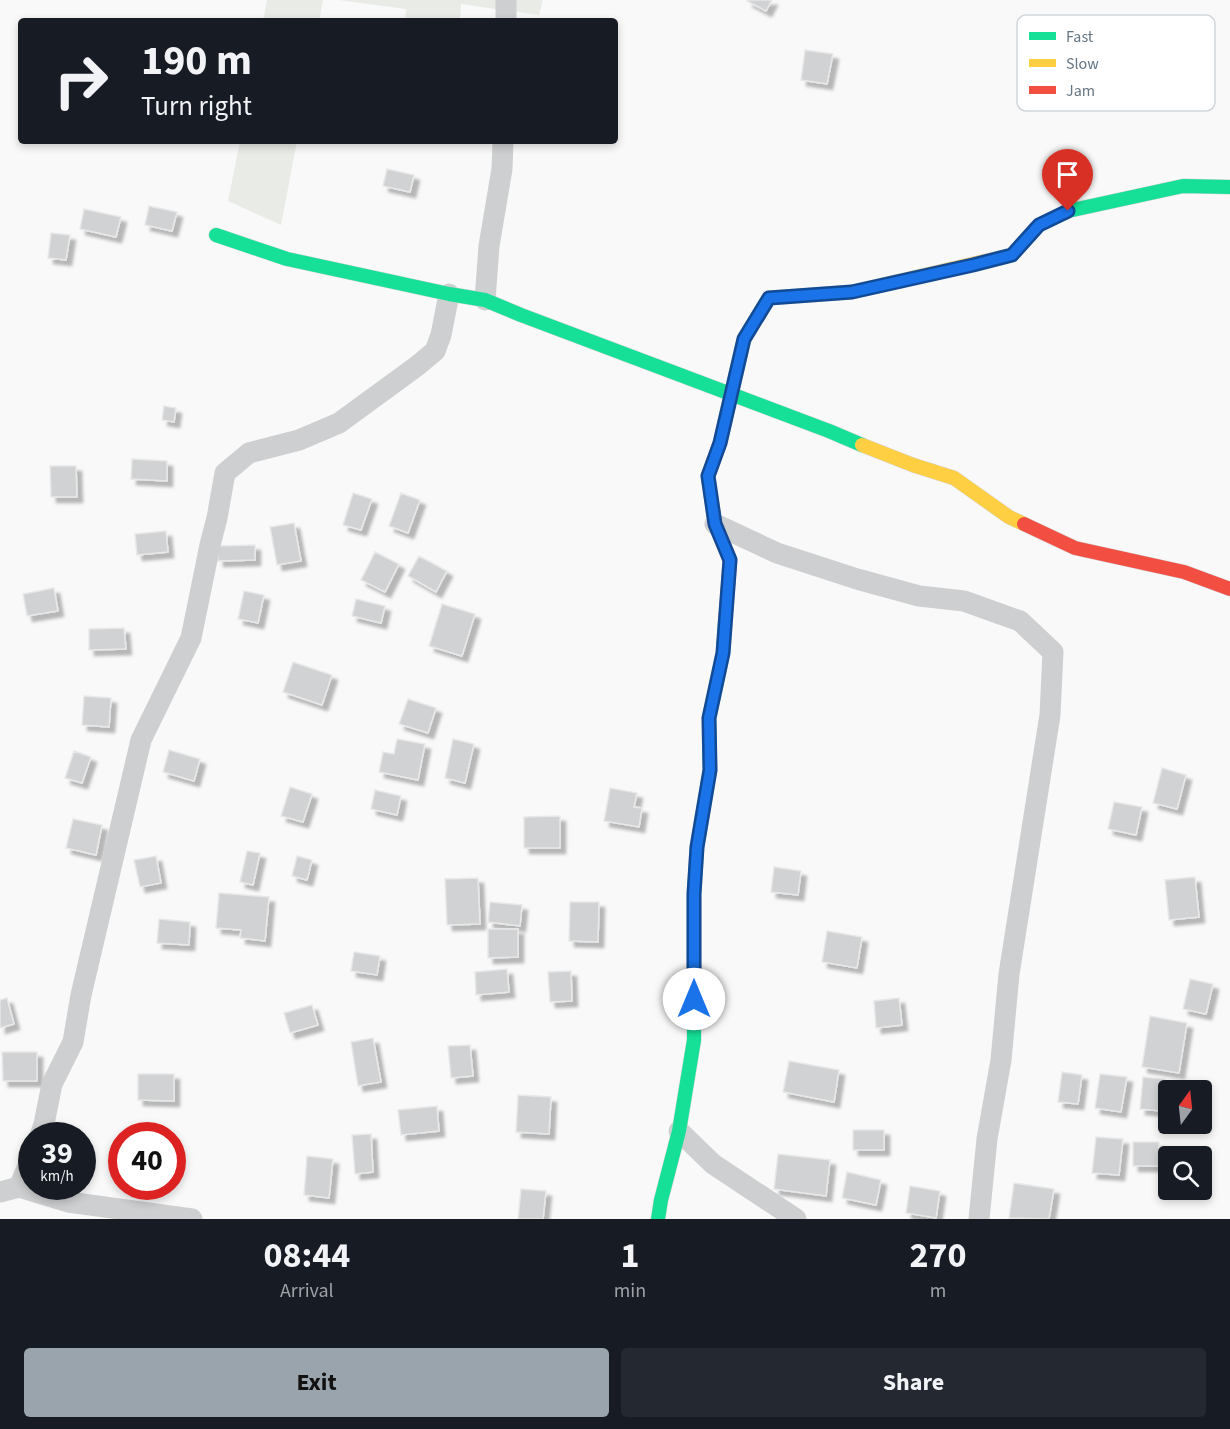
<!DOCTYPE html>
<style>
:root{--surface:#171b24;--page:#242831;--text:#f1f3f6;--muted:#9ea1a6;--accent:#99a4ac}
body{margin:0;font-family:"Source Sans 3",sans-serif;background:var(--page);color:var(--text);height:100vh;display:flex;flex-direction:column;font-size:22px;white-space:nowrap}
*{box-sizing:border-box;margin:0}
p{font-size:20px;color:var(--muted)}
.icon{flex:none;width:33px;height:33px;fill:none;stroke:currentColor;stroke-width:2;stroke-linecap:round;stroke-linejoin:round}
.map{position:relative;height:1219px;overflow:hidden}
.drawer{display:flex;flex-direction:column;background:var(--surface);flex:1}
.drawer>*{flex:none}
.guide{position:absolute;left:18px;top:18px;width:600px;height:126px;border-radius:6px;box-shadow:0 3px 9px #0003;background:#171b24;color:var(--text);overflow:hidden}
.needle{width:39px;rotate:15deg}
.controls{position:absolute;left:1158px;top:1080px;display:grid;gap:12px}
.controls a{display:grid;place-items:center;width:54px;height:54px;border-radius:6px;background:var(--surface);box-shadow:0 3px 9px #0003;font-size:30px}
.speed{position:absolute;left:18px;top:1122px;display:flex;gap:12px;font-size:30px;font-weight:700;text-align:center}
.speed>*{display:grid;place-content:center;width:78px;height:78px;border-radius:50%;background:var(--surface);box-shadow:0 3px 9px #0003;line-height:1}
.speed small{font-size:15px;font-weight:400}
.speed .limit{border:9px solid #d22;background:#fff;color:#111}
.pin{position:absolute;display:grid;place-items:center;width:51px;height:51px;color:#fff;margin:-62px -26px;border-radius:50% 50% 50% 0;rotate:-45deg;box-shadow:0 0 6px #0007}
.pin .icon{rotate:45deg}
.me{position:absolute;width:66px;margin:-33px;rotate:0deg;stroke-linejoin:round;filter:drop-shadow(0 0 4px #0008)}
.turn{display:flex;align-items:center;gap:21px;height:126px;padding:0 24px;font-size:27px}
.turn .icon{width:78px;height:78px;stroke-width:2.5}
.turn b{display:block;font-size:42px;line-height:51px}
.eta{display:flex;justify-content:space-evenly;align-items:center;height:102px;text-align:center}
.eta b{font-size:36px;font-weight:700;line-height:42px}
.button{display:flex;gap:12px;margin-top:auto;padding:12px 24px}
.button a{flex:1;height:69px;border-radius:6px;background:var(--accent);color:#111;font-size:24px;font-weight:700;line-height:69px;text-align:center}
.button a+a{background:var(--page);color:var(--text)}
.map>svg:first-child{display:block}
.green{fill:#e8ebe6}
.building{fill:#d0d2d3;stroke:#e8e8e8;stroke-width:1.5;filter:url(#shadow)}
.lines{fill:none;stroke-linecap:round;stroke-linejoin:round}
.fast-casing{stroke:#d5d6d7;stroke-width:15}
.slow-casing{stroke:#d5d6d7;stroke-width:15}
.jam-casing{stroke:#d5d6d7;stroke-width:15}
.street{stroke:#cecfd0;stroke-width:21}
.fast{stroke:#16e098;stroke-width:14}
.slow{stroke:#ffcf43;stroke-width:14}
.jam{stroke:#f24e42;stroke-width:14}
.route-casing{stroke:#114b97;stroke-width:15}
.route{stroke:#1a73e8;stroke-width:10}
.key{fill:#fff;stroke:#d1d6da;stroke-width:1.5}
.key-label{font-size:16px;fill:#657683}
</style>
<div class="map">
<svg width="1230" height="1219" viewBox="0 0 1230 1219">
<defs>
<filter id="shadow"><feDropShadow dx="5.5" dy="5.5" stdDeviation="1.5" flood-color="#0004"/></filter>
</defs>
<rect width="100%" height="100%" fill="#f9f9f9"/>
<path class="green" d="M267 0H323L319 21H263Z
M339 0H543L539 15 461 4 460 21H405L406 9Z
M240 141H297L281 225 228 201Z"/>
<path class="building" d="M748 0H772L766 11 747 1Z
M805 50 833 54 827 84 801 80Z
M387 169 414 175 410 192 383 186Z
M149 206 177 212 172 231 145 225Z
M84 209 121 217 116 237 80 229Z
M51 233 70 235 66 260 48 258Z
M164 406 176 408 174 422 162 420Z
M132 459 167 461V481L131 479Z
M50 466H76L77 497H51Z
M353 493 372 499 361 530 343 525Z
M401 493 420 500 408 533 389 526Z
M294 523 301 561 277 565 270 527Z
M166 531 168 552 137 555 135 534Z
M255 545V560L218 561V546Z
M375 552 399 564 385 592 361 580Z
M419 556 447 571 436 592 408 576Z
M54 588 58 611 27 616 23 594Z
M244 591 264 595 258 623 238 619Z
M356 599 385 606 381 623 352 616Z
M442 604 475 614 462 656 429 646Z
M124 628 126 649 89 650V629Z
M293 662 332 675 322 705 283 692Z
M84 696 111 698 109 727 82 725Z
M408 699 436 708 428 733 399 724Z
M397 739 425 744 418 780 379 772 383 752 394 754Z
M453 739 474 744 465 783 445 778Z
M169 750 200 759 194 781 163 772Z
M74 751 91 757 82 783 65 778Z
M1162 768 1186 775 1177 809 1153 803Z
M290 787 312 794 303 822 281 816Z
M610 788 637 793 634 807 642 808 639 827 604 821Z
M375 790 401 796 397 815 371 809Z
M1114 802 1142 807 1136 835 1108 829Z
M560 816V848H524V817Z
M73 819 102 825 96 855 66 848Z
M247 851 260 853 253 885 240 882Z
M156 856 161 883 140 887 134 860Z
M297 856 312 860 307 880 292 876Z
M774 867 801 871 798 895 771 892Z
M1195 877 1199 917 1169 920 1165 880Z
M478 878 480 924 447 925 445 879Z
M219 893 269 897 265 941 240 938 241 930 216 928Z
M490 902 522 905 520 926 488 922Z
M570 902H599L598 942 569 941Z
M159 919 190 922 189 945 157 943Z
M488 929H518V957L488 958Z
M827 931 862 937 857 968 822 962Z
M354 952 380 956 377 975 351 971Z
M507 969 509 992 476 995 475 972Z
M571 971 572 1001 550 1002 548 972Z
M1190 979 1213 984 1206 1014 1183 1009Z
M7 998 14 1024 0 1028V1000Z
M899 998 902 1025 876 1028 874 1001Z
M312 1005 318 1025 290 1033 284 1013Z
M1150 1016 1187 1023 1179 1073 1142 1067Z
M373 1038 381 1082 358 1086 351 1042Z
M470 1045 473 1076 451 1078 448 1046Z
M2 1052H37V1081H3Z
M789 1061 839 1070 834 1102 783 1092Z
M1062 1072 1082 1075 1078 1104 1058 1102Z
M138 1074H174V1101L138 1100Z
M1100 1074 1127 1077 1121 1112 1095 1108Z
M1143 1077 1165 1079 1162 1111 1140 1109Z
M518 1095 551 1097 549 1134 516 1132Z
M437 1106 439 1131 401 1135 398 1110Z
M853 1130H884V1150H853Z
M371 1134 373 1172 355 1174 352 1135Z
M1096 1137 1123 1139 1119 1175 1092 1173Z
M1133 1142H1159V1166H1133Z
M778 1154 830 1160 826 1196 774 1189Z
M307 1156 333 1159 329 1198 304 1195Z
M847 1172 881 1180 876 1205 842 1198Z
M1014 1183 1054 1189 1049 1219 1009 1218Z
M910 1186 940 1191 936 1218 906 1213Z
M521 1189 546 1191 543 1219H518Z"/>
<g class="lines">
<g class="fast-casing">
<path id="fast" d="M216 235 287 259 449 294 485 300 521 315 829 431 862 445
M999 258 1012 255 1039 225 1068 211 1183 186 1230 187
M658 1219 661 1200 679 1131 694 1040V894L697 847 710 770 709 718 723 653 725 624"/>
</g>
<g class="slow-casing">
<path id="slow" d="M725 421 744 339 769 298 852 292 999 258
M862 445 913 465 954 478 1009 517 1024 524"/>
</g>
<g class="jam-casing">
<path id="jam" d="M725 421 720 443 708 476 715 524 730 560 725 624
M1024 524 1075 548 1184 572 1230 589"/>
</g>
<path class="street" d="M506 21V0
M485 300 489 246 502 169 503 141
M715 524 777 553 857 579 919 596 964 601 1020 621 1053 652 1050 715 1009 974 1001 1060 987 1139 979 1219
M679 1131 713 1164 796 1219
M40 1136 44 1124 52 1084 73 1042 81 995 141 740 191 638 210 545 217 518 225 473 249 453 299 440 339 423 417 366 435 351 441 335 449 294
M19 1187 32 1156
M0 1192 19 1187 68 1202 192 1219"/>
<use href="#fast" class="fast"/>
<use href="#slow" class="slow"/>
<use href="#jam" class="jam"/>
</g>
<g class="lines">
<g class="route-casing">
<path id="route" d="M694 999V894L697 847 710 770 709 718 723 653 730 560 715 524 708 476 720 443 744 339 769 298 852 292 973 265 1012 255 1039 225 1068 211"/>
</g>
<use href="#route" class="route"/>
</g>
<rect x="1017" y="15" width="198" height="96" rx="9" class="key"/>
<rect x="1029" y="32" width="27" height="8" fill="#16e098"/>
<rect x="1029" y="59" width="27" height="8" fill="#ffcf43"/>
<rect x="1029" y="86" width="27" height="8" fill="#f24e42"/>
<g class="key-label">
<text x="1066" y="42">Fast</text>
<text x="1066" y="69">Slow</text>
<text x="1066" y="96">Jam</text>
</g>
</svg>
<div class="controls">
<a><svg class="needle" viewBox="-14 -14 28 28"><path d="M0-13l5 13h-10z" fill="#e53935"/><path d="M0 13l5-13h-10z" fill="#9ea1a6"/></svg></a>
<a><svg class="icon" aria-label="search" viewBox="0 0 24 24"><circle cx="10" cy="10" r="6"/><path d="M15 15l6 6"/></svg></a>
</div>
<div class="speed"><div>39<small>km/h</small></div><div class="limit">40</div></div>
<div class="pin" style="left:1068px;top:211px;background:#d93025"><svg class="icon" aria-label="arrive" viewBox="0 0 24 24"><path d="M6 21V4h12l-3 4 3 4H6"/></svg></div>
<svg class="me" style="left:694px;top:999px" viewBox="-20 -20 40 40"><circle r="19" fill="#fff"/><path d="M0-13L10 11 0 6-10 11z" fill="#1a73e8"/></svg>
<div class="guide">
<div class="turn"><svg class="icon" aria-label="right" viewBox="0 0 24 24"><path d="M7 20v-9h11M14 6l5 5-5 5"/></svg><div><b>190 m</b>Turn right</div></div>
</div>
</div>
<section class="drawer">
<div class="eta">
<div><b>08:44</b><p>Arrival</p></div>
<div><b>1</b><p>min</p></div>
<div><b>270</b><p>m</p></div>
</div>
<div class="button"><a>Exit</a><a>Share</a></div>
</section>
